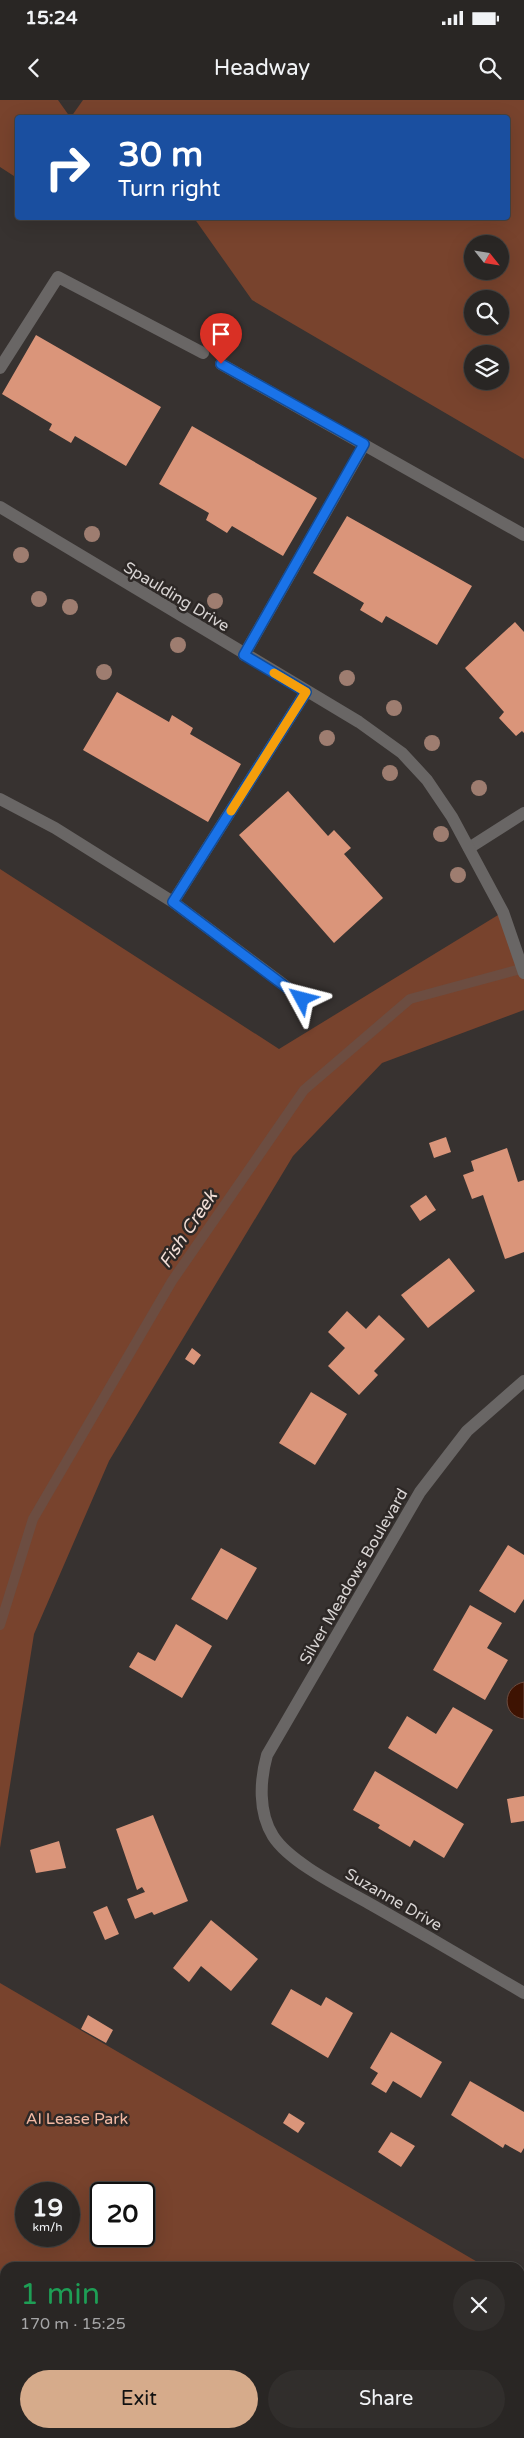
<!DOCTYPE html>
<meta charset="utf-8">
<style>
:root{--surface:#292624;--page:#312e2c;--text:#f1f3f6;--muted:#a5a5a6;--line:#454341;--accent:#d6ab8b}
body{margin:0;font-family:"Varela Round",sans-serif;background:var(--page);color:var(--text);height:100vh;display:flex;flex-direction:column;font-size:19px;white-space:nowrap}
*{box-sizing:border-box;margin:0}
p{font-size:16px;color:var(--muted)}
.icon{flex:none;width:28px;height:28px;fill:none;stroke:currentColor;stroke-width:2;stroke-linecap:round;stroke-linejoin:round}
.map{position:relative;flex:1;overflow:hidden}
.drawer{position:absolute;left:0px;top:2162px;width:525px;height:176px;display:flex;flex-direction:column;background:var(--surface);border-radius:15px 15px 0 0;box-shadow:0 5px 20px #0002,0 0 0 1px var(--line)}
.drawer>*{flex:none}
.hud{position:absolute;left:15px;top:15px;width:495px;height:105px;border-radius:5px;box-shadow:0 5px 20px #0002,0 0 0 1px var(--line);background:#1a4fa0;color:#fff;overflow:hidden}
.needle{width:32px;rotate:120deg}
.controls{position:absolute;left:464px;top:135px;display:grid;gap:10px}
.controls a{display:grid;place-items:center;width:45px;height:45px;border-radius:50%;background:var(--surface);box-shadow:0 5px 20px #0002,0 0 0 1px var(--line);font-size:25px}
.speed{position:absolute;left:15px;top:2082px;display:flex;gap:10px;font-size:25px;font-weight:700;text-align:center}
.speed>*{display:grid;place-content:center;width:65px;height:65px;border-radius:50%;background:var(--surface);box-shadow:0 5px 20px #0002,0 0 0 1px var(--line);line-height:1}
.speed small{font-size:12px;font-weight:400}
.speed .limit{border:2px solid #111;border-radius:8px;background:#fff;color:#111}
.pin{position:absolute;display:grid;place-items:center;width:42px;height:42px;color:#fff;margin:-51px -21px;border-radius:50% 50% 50% 0;rotate:-45deg;box-shadow:0 0 5px #0007}
.pin .icon{rotate:45deg}
.me{position:absolute;width:55px;margin:-28px;rotate:308deg;stroke-linejoin:round;filter:drop-shadow(0 0 4px #0008)}
.turn{display:flex;align-items:center;gap:18px;height:105px;padding:0 20px;font-size:22px}
.turn .icon{width:65px;height:65px;stroke-width:2.5}
.turn b{display:block;font-size:35px;line-height:42px}
.round{display:grid;place-items:center;flex:none;width:52px;height:52px;border-radius:26px;background:var(--page)}
.summary{display:flex;align-items:center;justify-content:space-between;height:85px;padding:0 20px}
h1{font-size:30px;font-weight:600;line-height:38px;color:#1e9e55}
.cta{display:flex;gap:10px;margin-top:auto;padding:10px 20px}
.cta a{flex:1;height:58px;border-radius:30px;background:var(--accent);color:#111;font-size:20px;font-weight:600;line-height:58px;text-align:center}
.cta a+a{background:var(--page);color:var(--text)}
.status{display:flex;justify-content:space-between;align-items:center;height:35px;padding:0 25px;background:var(--surface);direction:ltr}
.status svg{height:14px;fill:currentColor}
header{display:flex;justify-content:space-between;align-items:center;height:65px;padding:0 20px;background:var(--surface);font-size:22px;font-weight:600}
.map>svg:first-child{display:block}
.green{fill:#78432d;fill-rule:evenodd}
.water{fill:#3e1302;stroke:#6c4d41}
.lines{fill:none;stroke-linecap:round;stroke-linejoin:round}
.stream{stroke:#6c4d41;stroke-width:10}
.building{fill:#da957a}
.service{stroke:#696665;stroke-width:12}
.minor{stroke:#696665;stroke-width:12}
.tertiary{stroke:#696665;stroke-width:12}
.tree{fill:#9e7d70}
.route-casing{stroke:#114b97;stroke-width:12}
.route{stroke:#1a73e8;stroke-width:9}
.slow{stroke:#f59e0b;stroke-width:9}
.labels{text-anchor:middle;stroke-width:5;stroke-linejoin:round;paint-order:stroke}
.street-label{font-size:16px;fill:#d8d4d3;stroke:#2d2826}
.park-label{font-size:16px;fill:#f3baa4;stroke:#2d2826}
.water-label{font-size:18px;font-style:italic;fill:#f3dfd7;stroke:#2d2826}
</style>
<div class="status"><b>15:24</b><svg viewBox="0 0 49 12"><path d="M0 12V9h3v3zM5 12V6h3v6zM10 12V3h3v9zM15 12V0h3v12zM26 1h20v11H26zM47 4h2v5h-2z"/></svg></div>
<header><svg class="icon" aria-label="back" viewBox="0 0 24 24"><path d="M15 5l-7 7 7 7"/></svg>Headway<svg class="icon" aria-label="search" viewBox="0 0 24 24"><circle cx="10" cy="10" r="6"/><path d="M15 15l6 6"/></svg></header>
<div class="map">
<svg width="524" height="2338" viewBox="0 0 524 2338">
<rect width="100%" height="100%" fill="#373230"/>
<path class="green" d="M0 0H58L70 17 18 18 17 78 0 67Z
M83 0H524V359L252 200 194 118H508V18L71 17ZM472 144H500V171H472ZM472 199H500V226H472ZM472 254H500V281H472Z
M0 769 279 949 503 812 524 873V910L382 963 293 1056 109 1361 34 1534 0 1748Z
M0 1883 486 2167 5 2168V2334H520V2188L524 2190V2338H0ZM26 2094H69V2136H26ZM101 2094H144V2136H101Z"/>
<path class="water" d="M524 1582V1619C501 1616 502 1586 524 1582Z"/>
<g class="lines">
<path class="stream" d="M0 1525 33 1419 172 1181 304 990 410 899 524 868"/>
</g>
<path class="building" d="M36 235 161 307 126 366 75 336 71 343 49 330 52 324 2 294Z
M192 326 317 398 283 456 232 426 227 433 206 420 209 413 159 384Z
M347 416 472 486 437 545 386 516 382 523 360 510 364 503 313 473Z
M515 522 524 532V633L522 631 516 636 499 618 504 612 465 568Z
M117 592 169 622 172 615 193 628 190 634 241 664 208 722 83 650Z
M288 691 328 736 334 730 351 748 344 754 383 798 334 843 239 735Z
M446 1037 451 1052 434 1058 429 1043Z
M507 1048 518 1082 524 1080V1152L505 1159 483 1095 472 1099 463 1075 474 1071 471 1061Z
M426 1095 436 1110 420 1121 410 1106Z
M449 1158 475 1191 428 1228 401 1195Z
M347 1211 366 1229 379 1215 405 1239 374 1271 378 1275 359 1295 328 1266 345 1248 328 1232Z
M192 1248 201 1255 194 1265 185 1259Z
M311 1292 347 1314 315 1365 279 1343Z
M508 1445 524 1455V1499L515 1513 479 1491Z
M221 1448 257 1468 227 1520 191 1499Z
M470 1505 502 1523 487 1548 508 1560 485 1600 433 1570Z
M176 1524 212 1546 182 1598 129 1567 138 1552 155 1561Z
M453 1607 493 1630 457 1689 388 1648 407 1616 436 1634Z
M375 1671 464 1724 444 1758 414 1740 410 1747 378 1728 380 1725 353 1710Z
M524 1696V1721L511 1723 507 1699Z
M153 1715 188 1801 154 1815 152 1812 135 1819 127 1799 145 1792 142 1787 137 1790 116 1729Z
M59 1741 66 1768 36 1773 30 1750Z
M107 1806 119 1834 105 1840 93 1812Z
M211 1820 258 1859 231 1891 201 1866 189 1882 173 1868Z
M291 1889 321 1906 326 1897 353 1913 328 1958 271 1924Z
M88 1915 113 1930 106 1943 81 1929Z
M391 1932 442 1962 421 1998 393 1981 386 1993 371 1984 378 1973 370 1968Z
M470 1981 524 2012V2048L521 2053 505 2044 503 2048 451 2015Z
M289 2013 305 2023 298 2033 283 2023Z
M391 2032 415 2046 401 2067 378 2052Z"/>
<g class="lines">
<path class="service" d="M221 264 524 435
M0 268 58 177 203 253
M244 555 364 345
M0 699 55 728 173 802 303 899
M469 748 524 713
M173 802 306 592"/>
<path class="minor" d="M524 1281 467 1331 420 1392 267 1655C260 1680 258 1712 273 1736 290 1763 344 1789 372 1805 423 1834 473 1863 524 1893"/>
<path class="tertiary" d="M0 407 359 622 402 653 427 680 452 717 503 812 524 873"/>
</g>
<g class="tree">
<circle cx="92" cy="434" r="8"/>
<circle cx="21" cy="455" r="8"/>
<circle cx="39" cy="499" r="8"/>
<circle cx="215" cy="501" r="8"/>
<circle cx="70" cy="507" r="8"/>
<circle cx="178" cy="545" r="8"/>
<circle cx="104" cy="572" r="8"/>
<circle cx="347" cy="578" r="8"/>
<circle cx="394" cy="608" r="8"/>
<circle cx="327" cy="638" r="8"/>
<circle cx="432" cy="643" r="8"/>
<circle cx="390" cy="673" r="8"/>
<circle cx="479" cy="688" r="8"/>
<circle cx="441" cy="734" r="8"/>
<circle cx="458" cy="775" r="8"/>
</g>
<g class="lines">
<g class="route-casing">
<path id="route" d="M221 264 364 344 244 555 306 592 173 802 302 899"/>
</g>
<use href="#route" class="route"/>
<path class="slow" d="M231 711 306 592 274 573"/>
</g>
<g class="labels">
<g class="street-label">
<text transform="translate(177 496) rotate(31)" y="6">Spaulding Drive</text>
<text transform="translate(353 1476) rotate(-60)" y="6">Silver Meadows Boulevard</text>
<text transform="translate(394 1799) rotate(30)" y="6">Suzanne Drive</text>
</g>
<g class="park-label">
<text x="77" y="2024">Al Lease Park</text>
</g>
<g class="water-label">
<text transform="translate(188 1129) rotate(-56)" y="6">Fish Creek</text>
</g>
</g>
</svg>
<div class="controls">
<a><svg class="needle" viewBox="-14 -14 28 28"><path d="M0-13l5 13h-10z" fill="#e53935"/><path d="M0 13l5-13h-10z" fill="#a5a5a6"/></svg></a>
<a><svg class="icon" aria-label="search" viewBox="0 0 24 24"><circle cx="10" cy="10" r="6"/><path d="M15 15l6 6"/></svg></a>
<a><svg class="icon" aria-label="layers" viewBox="0 0 24 24"><path d="M12 4l9 5-9 5-9-5zM3 14l9 5 9-5"/></svg></a>
</div>
<div class="speed"><div>19<small>km/h</small></div><div class="limit">20</div></div>
<div class="pin" style="left:221px;top:264px;background:#d93025"><svg class="icon" aria-label="arrive" viewBox="0 0 24 24"><path d="M6 21V4h12l-3 4 3 4H6"/></svg></div>
<svg class="me" style="left:302px;top:899px" viewBox="-20 -20 40 40"><path d="M0-17L14 15 0 8-14 15z" fill="#1a73e8" stroke="#fff" stroke-width="4"/></svg>
<div class="hud">
<div class="turn"><svg class="icon" aria-label="right" viewBox="0 0 24 24"><path d="M7 20v-9h11M14 6l5 5-5 5"/></svg><div><b>30 m</b>Turn right</div></div>
</div>
<section class="drawer">
<div class="summary"><div><h1>1 min</h1><p>170 m · 15:25</p></div><a class="round"><svg class="icon" aria-label="close" viewBox="0 0 24 24"><path d="M6 6l12 12M18 6L6 18"/></svg></a></div>
<div class="cta"><a>Exit</a><a>Share</a></div>
</section>
</div>
